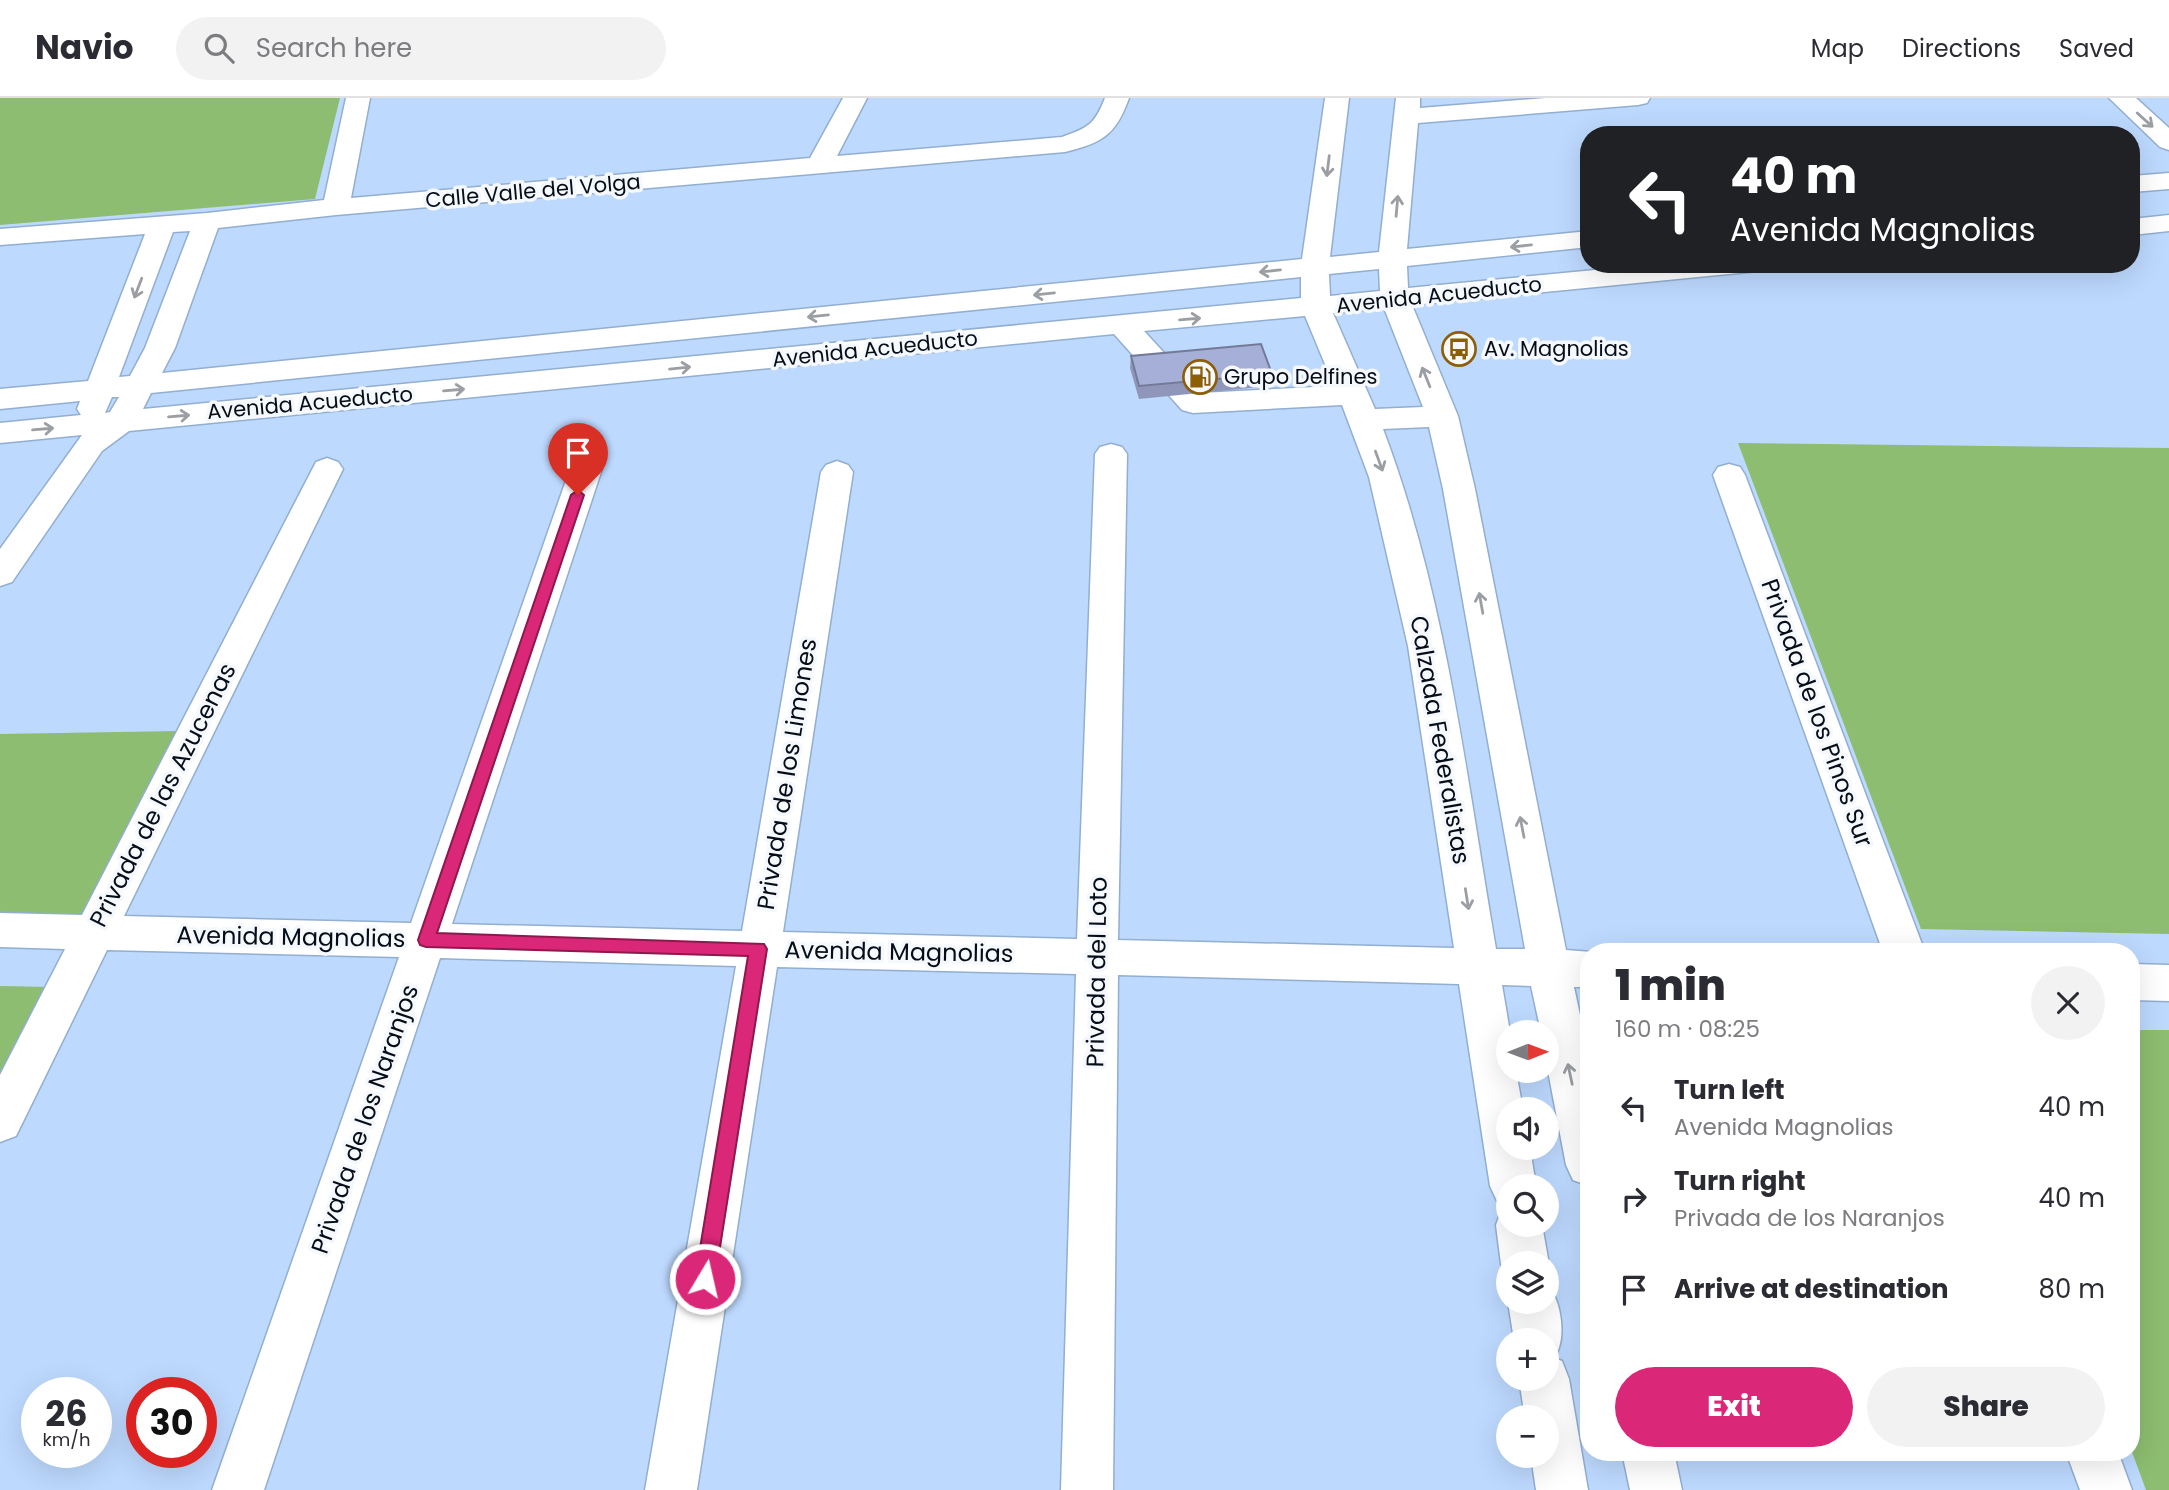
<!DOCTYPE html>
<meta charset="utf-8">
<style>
:root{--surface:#fff;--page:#f2f2f3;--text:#2b2b33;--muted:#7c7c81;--line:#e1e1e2;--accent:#db2777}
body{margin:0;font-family:Poppins,sans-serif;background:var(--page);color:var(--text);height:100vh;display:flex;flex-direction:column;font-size:26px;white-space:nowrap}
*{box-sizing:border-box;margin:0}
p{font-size:23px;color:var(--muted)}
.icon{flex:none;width:38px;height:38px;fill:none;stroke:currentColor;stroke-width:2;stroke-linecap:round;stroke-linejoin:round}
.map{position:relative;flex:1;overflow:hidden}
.side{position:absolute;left:1580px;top:845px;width:560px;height:518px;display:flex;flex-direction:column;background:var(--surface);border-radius:28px;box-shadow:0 7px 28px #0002}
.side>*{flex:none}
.top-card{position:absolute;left:1580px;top:28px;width:560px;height:147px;border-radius:28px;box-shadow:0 7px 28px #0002;background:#202124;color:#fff;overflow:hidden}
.needle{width:46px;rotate:89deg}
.tools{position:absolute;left:1496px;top:922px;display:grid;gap:14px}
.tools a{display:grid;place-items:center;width:63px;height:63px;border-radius:50%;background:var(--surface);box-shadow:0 7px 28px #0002;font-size:35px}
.speed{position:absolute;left:21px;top:1279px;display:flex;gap:14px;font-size:35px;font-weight:700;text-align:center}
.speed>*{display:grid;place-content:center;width:91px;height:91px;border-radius:50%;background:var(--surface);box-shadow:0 7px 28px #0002;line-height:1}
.speed small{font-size:18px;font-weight:400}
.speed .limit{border:10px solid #d22;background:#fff;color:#111}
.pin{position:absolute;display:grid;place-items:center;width:60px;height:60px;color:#fff;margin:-72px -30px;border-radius:50% 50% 50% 0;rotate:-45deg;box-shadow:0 0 7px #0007}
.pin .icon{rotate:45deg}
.me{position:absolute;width:77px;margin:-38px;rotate:9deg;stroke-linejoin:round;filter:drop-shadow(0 0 5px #0008)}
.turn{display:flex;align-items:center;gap:24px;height:147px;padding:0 35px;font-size:32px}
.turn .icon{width:91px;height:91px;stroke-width:2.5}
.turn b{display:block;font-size:49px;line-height:60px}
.round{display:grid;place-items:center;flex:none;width:74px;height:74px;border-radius:37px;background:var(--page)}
.summary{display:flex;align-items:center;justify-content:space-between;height:119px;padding:0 35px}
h1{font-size:42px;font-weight:800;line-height:52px}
.action{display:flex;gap:14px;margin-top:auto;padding:14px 35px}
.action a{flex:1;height:80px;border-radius:42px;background:var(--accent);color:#fff;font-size:28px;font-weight:800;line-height:80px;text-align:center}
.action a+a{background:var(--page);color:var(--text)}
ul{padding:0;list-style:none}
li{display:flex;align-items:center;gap:21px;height:91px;padding:0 35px}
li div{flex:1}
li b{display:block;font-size:26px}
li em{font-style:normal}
header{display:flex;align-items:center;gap:42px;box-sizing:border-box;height:98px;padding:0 35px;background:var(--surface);border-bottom:2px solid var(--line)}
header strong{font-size:33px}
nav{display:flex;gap:38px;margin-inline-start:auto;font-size:24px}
.search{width:490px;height:63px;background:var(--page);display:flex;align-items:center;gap:18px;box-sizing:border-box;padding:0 24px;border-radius:38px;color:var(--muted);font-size:26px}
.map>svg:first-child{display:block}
.green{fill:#8cbd70}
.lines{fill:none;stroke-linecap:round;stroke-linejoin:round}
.minor-casing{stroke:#92aed0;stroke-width:3}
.minor{fill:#fff;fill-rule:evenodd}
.wall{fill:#8f96b9}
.building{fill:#a6afd7;stroke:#747a96;stroke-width:2}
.oneway{stroke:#9b9ea3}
.route{fill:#db2777;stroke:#8e194d;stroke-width:2}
.labels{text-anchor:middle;stroke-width:7;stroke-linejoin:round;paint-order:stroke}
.far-street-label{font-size:21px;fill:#050d19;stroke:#f5f8fc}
.far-poi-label{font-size:21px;fill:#050d19;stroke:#f5f8fc;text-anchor:start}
.street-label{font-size:24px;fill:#050d19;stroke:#f5f8fc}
</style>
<header>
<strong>Navio</strong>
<div class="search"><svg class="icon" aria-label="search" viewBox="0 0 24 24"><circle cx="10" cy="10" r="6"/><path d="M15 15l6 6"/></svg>Search here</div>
<nav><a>Map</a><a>Directions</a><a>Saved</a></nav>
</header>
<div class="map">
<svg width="2169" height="1392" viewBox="0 0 2169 1392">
<rect width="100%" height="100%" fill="#bdd9fe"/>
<path class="green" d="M0 0H340L315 101 0 127Z
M1738 345 2169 350V836L1921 831Z
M179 633 82 824 0 823V636Z
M0 888 50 889 0 988Z
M2132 932H2169V1392H2146L2132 1354Z"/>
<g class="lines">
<g class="minor-casing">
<path id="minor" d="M346 0H370L351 100 810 60 843 0H867L837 58 1062 39C1088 30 1095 26 1105 0H1129C1116 37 1102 45 1065 54L336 117 218 130 175 250 162 275 1302 161 1325 0H1349L1330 159 1379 154 1396 0H1420V10L1546 0H1650L1647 5 1638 7 1418 25 1407 151 1589 133V149L1407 168 1408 190 1658 166H1763L1759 172 1749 174 1412 207 1458 318 1475 391 1566 852 1592 854H1589V889H1574L1589 959V1088L1573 1082 1566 1067 1547 968V934H1541L1531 888 1502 887 1510 934 1508 973H1516L1523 1012H1508V1050H1530L1536 1088H1508V1108L1497 1103 1490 1088 1459 886 1118 877 1113 1392H1061L1076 876 777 869 697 1392H645L736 868 440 860 264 1392H212L399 859 107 852 16 1038 0 1044V977L65 851 0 849V815L82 817 316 364 327 360 338 364 343 371 124 818 411 825 570 371 575 364 586 360 597 364 602 371 452 826 742 833 821 374 826 367 837 363 848 367 853 374 783 834 1077 841 1095 356 1100 349 1111 346 1122 349 1127 356 1118 842 1454 850 1408 548 1369 379 1342 307 1193 315 1182 312 1114 236 129 333 102 353 12 484 0 488V451L82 337 0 345V325L81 317 77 311 80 303 0 311V291L88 283 145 136 0 147V131L207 115 324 102ZM190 133 145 250 130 278 119 279 173 134ZM1379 171 1380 193 1330 198 1329 176ZM1301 179V200L143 311 151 295ZM1384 210 1423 309 1375 311 1333 215ZM1305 218 1334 288 1201 295 1144 233ZM112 299H119L110 314 105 315ZM1429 329 1443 391 1525 851H1496C1466 677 1446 497 1383 331Z
M2109 0H2136L2169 30V52L2160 49Z
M2169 75V91L2132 94V78Z
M2169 117V133L2132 137V121Z
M1729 366 1740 369 1745 377 1925 854H1883L1713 377 1718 369Z
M2132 866 2169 867V903L2132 902Z
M1508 1109V1127H1542L1549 1166 1547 1170V1166H1508V1183L1501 1166 1496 1127 1502 1111Z
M1547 1186C1562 1203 1567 1242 1554 1260L1562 1263 1569 1281 1588 1392H1536L1531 1358H1547V1320H1525L1519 1281H1547V1242H1514L1508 1204H1547Z
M1622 1354H1674L1682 1392H1630Z
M2066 1354H2118L2132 1392H2080Z"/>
</g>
<use href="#minor" class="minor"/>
</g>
<path class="wall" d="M1131 258 1272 276 1270 288 1139 301 1130 270Z"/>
<path class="building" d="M1261 246 1272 276 1139 288 1131 258Z"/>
<defs><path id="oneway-shaft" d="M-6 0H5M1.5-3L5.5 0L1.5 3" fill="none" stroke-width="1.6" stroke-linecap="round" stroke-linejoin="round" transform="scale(1.75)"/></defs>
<g class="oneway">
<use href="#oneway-shaft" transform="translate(2145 22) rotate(42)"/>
<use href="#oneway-shaft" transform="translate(1328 68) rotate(97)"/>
<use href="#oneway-shaft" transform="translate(1397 108) rotate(-85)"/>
<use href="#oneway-shaft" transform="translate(1521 148) rotate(174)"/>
<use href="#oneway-shaft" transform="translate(1270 173) rotate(174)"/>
<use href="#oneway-shaft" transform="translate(138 190) rotate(111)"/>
<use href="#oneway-shaft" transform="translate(1044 196) rotate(174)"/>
<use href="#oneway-shaft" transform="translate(818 218) rotate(174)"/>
<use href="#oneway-shaft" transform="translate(1190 221) rotate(-5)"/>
<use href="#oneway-shaft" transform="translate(680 270) rotate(-6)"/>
<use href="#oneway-shaft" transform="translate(1426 279) rotate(-112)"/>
<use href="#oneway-shaft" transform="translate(454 292) rotate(-5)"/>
<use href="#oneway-shaft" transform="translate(179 318) rotate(-5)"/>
<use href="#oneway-shaft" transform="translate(43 331) rotate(-5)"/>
<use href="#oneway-shaft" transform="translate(1379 363) rotate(70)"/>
<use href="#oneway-shaft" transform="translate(1481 505) rotate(-100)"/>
<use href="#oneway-shaft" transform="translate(1522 729) rotate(-101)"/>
<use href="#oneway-shaft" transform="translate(1467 801) rotate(81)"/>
<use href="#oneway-shaft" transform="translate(1570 976) rotate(-102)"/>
</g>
<path class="route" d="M578 392 584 397 437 835 764 846 767 851 715 1181 712 1188 705 1190 698 1188 695 1181 748 858 426 849 420 847 418 842 571 397Z"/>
<defs>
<g id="bus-ring" transform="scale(1.75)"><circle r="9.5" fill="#f5f8fc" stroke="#8d5e06" stroke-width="1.5"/><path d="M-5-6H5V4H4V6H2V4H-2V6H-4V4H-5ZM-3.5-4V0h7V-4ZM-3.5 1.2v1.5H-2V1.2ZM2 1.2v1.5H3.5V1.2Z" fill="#8d5e06"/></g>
<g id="fuel-ring" transform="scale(1.75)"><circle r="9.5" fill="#f5f8fc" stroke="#8d5e06" stroke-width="1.5"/><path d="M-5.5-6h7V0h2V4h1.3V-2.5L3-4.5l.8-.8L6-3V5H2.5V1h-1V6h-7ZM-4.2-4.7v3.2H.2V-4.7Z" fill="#8d5e06"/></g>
</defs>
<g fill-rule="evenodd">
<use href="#bus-ring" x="1459" y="251"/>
<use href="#fuel-ring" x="1200" y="279"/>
</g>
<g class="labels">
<g class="far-street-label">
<text transform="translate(533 93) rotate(-5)" y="7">Calle Valle del Volga</text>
<text transform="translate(1439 197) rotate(-6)" y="7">Avenida Acueducto</text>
<text transform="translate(875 251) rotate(-6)" y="7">Avenida Acueducto</text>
<text transform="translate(310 305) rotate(-5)" y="7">Avenida Acueducto</text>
</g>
<g class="far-poi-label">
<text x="1484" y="258">Av. Magnolias</text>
<text x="1224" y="286">Grupo Delfines</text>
</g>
<g class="street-label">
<text transform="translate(1817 615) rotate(70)" y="8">Privada de los Pinos Sur</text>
<text transform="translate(1440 642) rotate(80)" y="8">Calzada Federalistas</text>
<text transform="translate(787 676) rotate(-81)" y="8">Privada de los Limones</text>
<text transform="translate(163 697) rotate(-63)" y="8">Privada de las Azucenas</text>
<text transform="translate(291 839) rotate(1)" y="8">Avenida Magnolias</text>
<text transform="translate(899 854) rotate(1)" y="8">Avenida Magnolias</text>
<text transform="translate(1097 874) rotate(-89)" y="8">Privada del Loto</text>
<text transform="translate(365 1021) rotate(-71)" y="8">Privada de los Naranjos</text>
</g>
</g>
</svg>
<div class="tools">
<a><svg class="needle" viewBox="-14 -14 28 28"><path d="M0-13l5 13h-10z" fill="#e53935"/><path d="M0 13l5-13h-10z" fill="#7c7c81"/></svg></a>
<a><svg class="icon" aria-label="sound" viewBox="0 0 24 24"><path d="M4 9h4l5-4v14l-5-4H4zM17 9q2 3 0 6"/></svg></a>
<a><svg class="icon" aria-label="search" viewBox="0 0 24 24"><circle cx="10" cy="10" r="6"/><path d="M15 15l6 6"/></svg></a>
<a><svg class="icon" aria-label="layers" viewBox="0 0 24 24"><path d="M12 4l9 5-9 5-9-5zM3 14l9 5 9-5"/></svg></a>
<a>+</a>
<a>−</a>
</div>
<div class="speed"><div>26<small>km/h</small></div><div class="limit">30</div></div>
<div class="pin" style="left:578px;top:397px;background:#d93025"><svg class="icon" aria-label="arrive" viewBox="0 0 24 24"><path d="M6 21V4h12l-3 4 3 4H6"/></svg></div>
<svg class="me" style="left:705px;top:1181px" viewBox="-20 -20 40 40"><circle r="17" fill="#db2777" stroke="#fff" stroke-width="3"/><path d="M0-11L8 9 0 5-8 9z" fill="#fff"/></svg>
<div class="top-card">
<div class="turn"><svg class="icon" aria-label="left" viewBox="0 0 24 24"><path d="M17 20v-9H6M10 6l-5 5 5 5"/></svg><div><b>40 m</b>Avenida Magnolias</div></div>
</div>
<section class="side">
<div class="summary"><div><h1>1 min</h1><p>160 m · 08:25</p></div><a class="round"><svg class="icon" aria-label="close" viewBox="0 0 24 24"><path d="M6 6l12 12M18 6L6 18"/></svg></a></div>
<ul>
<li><svg class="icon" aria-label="left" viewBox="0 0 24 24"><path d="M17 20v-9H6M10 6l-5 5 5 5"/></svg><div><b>Turn left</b><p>Avenida Magnolias</p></div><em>40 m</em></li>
<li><svg class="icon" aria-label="right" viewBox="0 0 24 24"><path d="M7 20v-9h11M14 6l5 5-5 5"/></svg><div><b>Turn right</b><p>Privada de los Naranjos</p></div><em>40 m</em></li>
<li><svg class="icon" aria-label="arrive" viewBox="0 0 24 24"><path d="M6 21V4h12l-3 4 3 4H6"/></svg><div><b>Arrive at destination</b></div><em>80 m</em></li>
</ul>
<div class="action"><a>Exit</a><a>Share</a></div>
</section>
</div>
